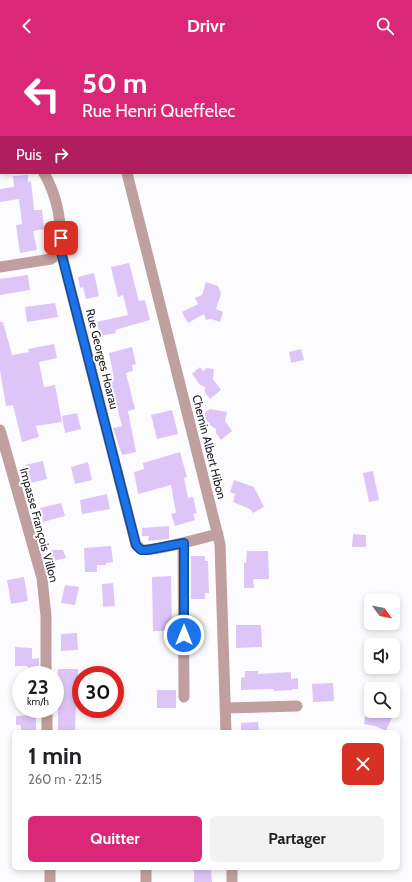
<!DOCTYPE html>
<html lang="fr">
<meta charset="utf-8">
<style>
:root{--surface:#fff;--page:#f2f2f2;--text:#202124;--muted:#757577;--accent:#db2777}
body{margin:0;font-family:Cabin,sans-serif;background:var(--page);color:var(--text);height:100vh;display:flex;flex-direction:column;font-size:15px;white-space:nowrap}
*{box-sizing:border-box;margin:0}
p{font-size:13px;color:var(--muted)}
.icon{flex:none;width:22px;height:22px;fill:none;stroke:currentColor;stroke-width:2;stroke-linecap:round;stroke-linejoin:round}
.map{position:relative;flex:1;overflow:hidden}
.panel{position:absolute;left:12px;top:678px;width:388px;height:140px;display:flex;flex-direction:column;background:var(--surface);border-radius:6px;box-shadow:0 2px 6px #0003}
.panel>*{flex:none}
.guide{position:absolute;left:0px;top:0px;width:412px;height:122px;box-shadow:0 2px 6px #0003;background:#db2777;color:#fff;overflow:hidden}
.needle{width:26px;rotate:122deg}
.buttons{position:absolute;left:364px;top:542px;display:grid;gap:8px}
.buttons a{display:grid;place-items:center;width:36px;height:36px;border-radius:6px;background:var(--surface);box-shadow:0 2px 6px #0003;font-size:20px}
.speed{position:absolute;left:12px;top:614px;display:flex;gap:8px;font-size:20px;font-weight:700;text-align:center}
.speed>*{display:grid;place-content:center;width:52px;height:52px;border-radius:50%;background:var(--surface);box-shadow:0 2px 6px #0003;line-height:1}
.speed small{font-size:10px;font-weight:400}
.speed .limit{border:6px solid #d22;background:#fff;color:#111}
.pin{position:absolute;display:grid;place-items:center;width:34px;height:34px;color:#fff;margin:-17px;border-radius:8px;box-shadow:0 2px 6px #0006}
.me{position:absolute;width:44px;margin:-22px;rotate:0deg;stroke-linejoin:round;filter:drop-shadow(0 0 3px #0008)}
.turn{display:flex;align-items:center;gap:14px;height:84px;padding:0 16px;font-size:18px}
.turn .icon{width:52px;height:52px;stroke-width:2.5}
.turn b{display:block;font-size:28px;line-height:34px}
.then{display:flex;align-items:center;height:38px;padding:0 16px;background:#0003;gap:8px;font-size:15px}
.round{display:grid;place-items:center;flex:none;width:42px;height:42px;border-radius:6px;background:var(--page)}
.overview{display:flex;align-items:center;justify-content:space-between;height:68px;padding:0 16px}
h1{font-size:24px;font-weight:700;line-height:30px}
.cta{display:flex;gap:8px;margin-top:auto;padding:8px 16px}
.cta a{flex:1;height:46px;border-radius:6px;background:var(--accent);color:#fff;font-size:16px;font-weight:700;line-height:46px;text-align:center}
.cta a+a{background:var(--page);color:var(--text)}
header{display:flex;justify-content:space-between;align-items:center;height:52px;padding:0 16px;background:var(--accent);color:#fff;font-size:18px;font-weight:700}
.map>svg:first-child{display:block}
.building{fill:#ddc6f7}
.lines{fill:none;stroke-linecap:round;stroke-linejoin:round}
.minor{stroke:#c19f9e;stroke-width:11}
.route-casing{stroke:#114b97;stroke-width:10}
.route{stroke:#1a73e8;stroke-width:7}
.labels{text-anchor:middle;stroke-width:4;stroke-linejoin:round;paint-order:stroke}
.street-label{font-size:12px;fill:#19171c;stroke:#fff}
</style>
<header><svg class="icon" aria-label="back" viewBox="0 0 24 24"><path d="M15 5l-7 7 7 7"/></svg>Drivr<svg class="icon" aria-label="search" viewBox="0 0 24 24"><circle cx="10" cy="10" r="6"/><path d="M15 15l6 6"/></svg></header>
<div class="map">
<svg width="412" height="830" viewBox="0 0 412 830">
<rect width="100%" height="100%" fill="#fcfbfe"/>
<path class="building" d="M28 123V130L31 129 34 158H42L44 177 33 179 37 198 20 201 16 173 22 172 19 147 0 150V137L14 135 13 124Z
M129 211 139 249 145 248 150 268 115 278 116 281 100 284 97 270 128 263 123 243 118 245 111 215Z
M94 221 99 244 86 247 83 235 80 236 78 225Z
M28 223 30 238 0 243V227Z
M206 230 218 234 221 242 216 257 223 260 220 270 211 267 206 268 204 262 188 271 182 260 198 252 195 246 202 243Z
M55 251 58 265 27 270 25 255Z
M0 270H3L12 303 29 300 28 297 54 292 57 306 39 310 44 335 55 333 62 370 36 374 39 385 22 390 13 353 6 354 0 319Z
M132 295 136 312 132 313 133 319 126 321 135 357 128 359 136 400 122 403 113 376 122 374 113 340H110L107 327 114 326 109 301Z
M301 297 304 308 291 311 289 300Z
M200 315 203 319 207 316 214 317 213 327 221 338 210 347 205 340V335L200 333 192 322Z
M210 357 227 360 225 369 232 379 221 388 216 381V377L211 374 202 363Z
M172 358 178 382 157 387 151 363Z
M77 361 81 377 65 381 62 364Z
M180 400 187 425 184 426 188 446 193 445 197 461 193 462 195 468 175 474 171 462 176 461 171 433 138 442 134 420 144 417 143 411Z
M43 409 47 427 30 431 25 413Z
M88 410 92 428 75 432 71 415Z
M373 419 379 448 369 450 363 421Z
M234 428 254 435 264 455 253 461 250 457 233 450 235 442 230 440Z
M107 442 110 457 82 462 80 448Z
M61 451 65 464 43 470 40 456Z
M169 474V487L148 489 149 484H142V476Z
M353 482 366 483V495H352Z
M111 494 113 510 106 511V513H97V520H85L84 496Z
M51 498H63L66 506 54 509Z
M247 499H268L269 527H253L254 536H244V511H246Z
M191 504H205V509H208L209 541H205V547H191Z
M171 524 172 579H153L152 525Z
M24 525 28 549 11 552 7 528Z
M113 531 115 554 103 555 102 532Z
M65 533 79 535 75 553 61 551Z
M236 573H261L262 595 236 596Z
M77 581 78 598 61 599V582Z
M15 595 32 596V607L39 606V621H28V614H15Z
M58 617H78V647H76L75 680H58Z
M245 619H258V622L291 620V627L298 626V637H292V638L274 639V637L241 638V626L245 625Z
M333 631 334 649 313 650 312 632Z
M157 638H176V656H157Z
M366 659H395L386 679 375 674 364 672Z
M36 663V680H21V673H16V664Z
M258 670 259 680H241V671Z
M194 816H211L212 830H194Z"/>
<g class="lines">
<path class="minor" d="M68 1V0
M0 52 1 54
M44 121C57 144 62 170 60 196L136 493C138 494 139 496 141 497 149 501 206 485 218 482
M127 121 220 492 226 680
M0 215 51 207 55 204 60 196
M0 378 42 526 46 564V623
M183 491 184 645
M225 656 297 654
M47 657V680
M50 816V830
M146 816V830
M232 816V830"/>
</g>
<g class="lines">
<g class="route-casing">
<path id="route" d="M61 186 60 196 136 493 141 498H147L184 491V583"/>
</g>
<use href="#route" class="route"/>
</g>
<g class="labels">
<g class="street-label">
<text transform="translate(102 307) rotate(76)" y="4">Rue Georges Hoarau</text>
<text transform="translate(209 395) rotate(76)" y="4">Chemin Albert Hibon</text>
<text transform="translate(39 473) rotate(75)" y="4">Impasse François Villon</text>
</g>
</g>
</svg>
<div class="buttons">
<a><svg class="needle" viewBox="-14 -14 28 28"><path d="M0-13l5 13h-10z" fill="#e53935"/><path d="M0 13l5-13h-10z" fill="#757577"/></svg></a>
<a><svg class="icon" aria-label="sound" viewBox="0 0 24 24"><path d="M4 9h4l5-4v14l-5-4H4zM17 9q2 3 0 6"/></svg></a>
<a><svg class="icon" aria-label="search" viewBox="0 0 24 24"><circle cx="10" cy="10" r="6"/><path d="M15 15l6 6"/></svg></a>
</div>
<div class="speed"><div>23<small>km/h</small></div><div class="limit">30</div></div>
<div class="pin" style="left:61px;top:186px;background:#d93025"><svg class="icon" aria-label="arrive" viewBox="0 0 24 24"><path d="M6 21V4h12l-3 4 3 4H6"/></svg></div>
<svg class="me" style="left:184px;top:583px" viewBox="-20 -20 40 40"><circle r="17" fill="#1a73e8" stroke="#fff" stroke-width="3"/><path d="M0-11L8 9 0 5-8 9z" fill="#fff"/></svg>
<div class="guide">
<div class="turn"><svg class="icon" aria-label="left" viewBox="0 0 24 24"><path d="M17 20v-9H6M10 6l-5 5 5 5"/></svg><div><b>50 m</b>Rue Henri Queffelec</div></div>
<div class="then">Puis<svg class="icon" aria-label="right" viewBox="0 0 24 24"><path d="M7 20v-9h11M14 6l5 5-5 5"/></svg></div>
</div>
<section class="panel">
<div class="overview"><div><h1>1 min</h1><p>260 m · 22:15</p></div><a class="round" style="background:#d93025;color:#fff"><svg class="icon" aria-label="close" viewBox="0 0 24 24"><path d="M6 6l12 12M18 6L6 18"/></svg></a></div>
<div class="cta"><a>Quitter</a><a>Partager</a></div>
</section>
</div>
